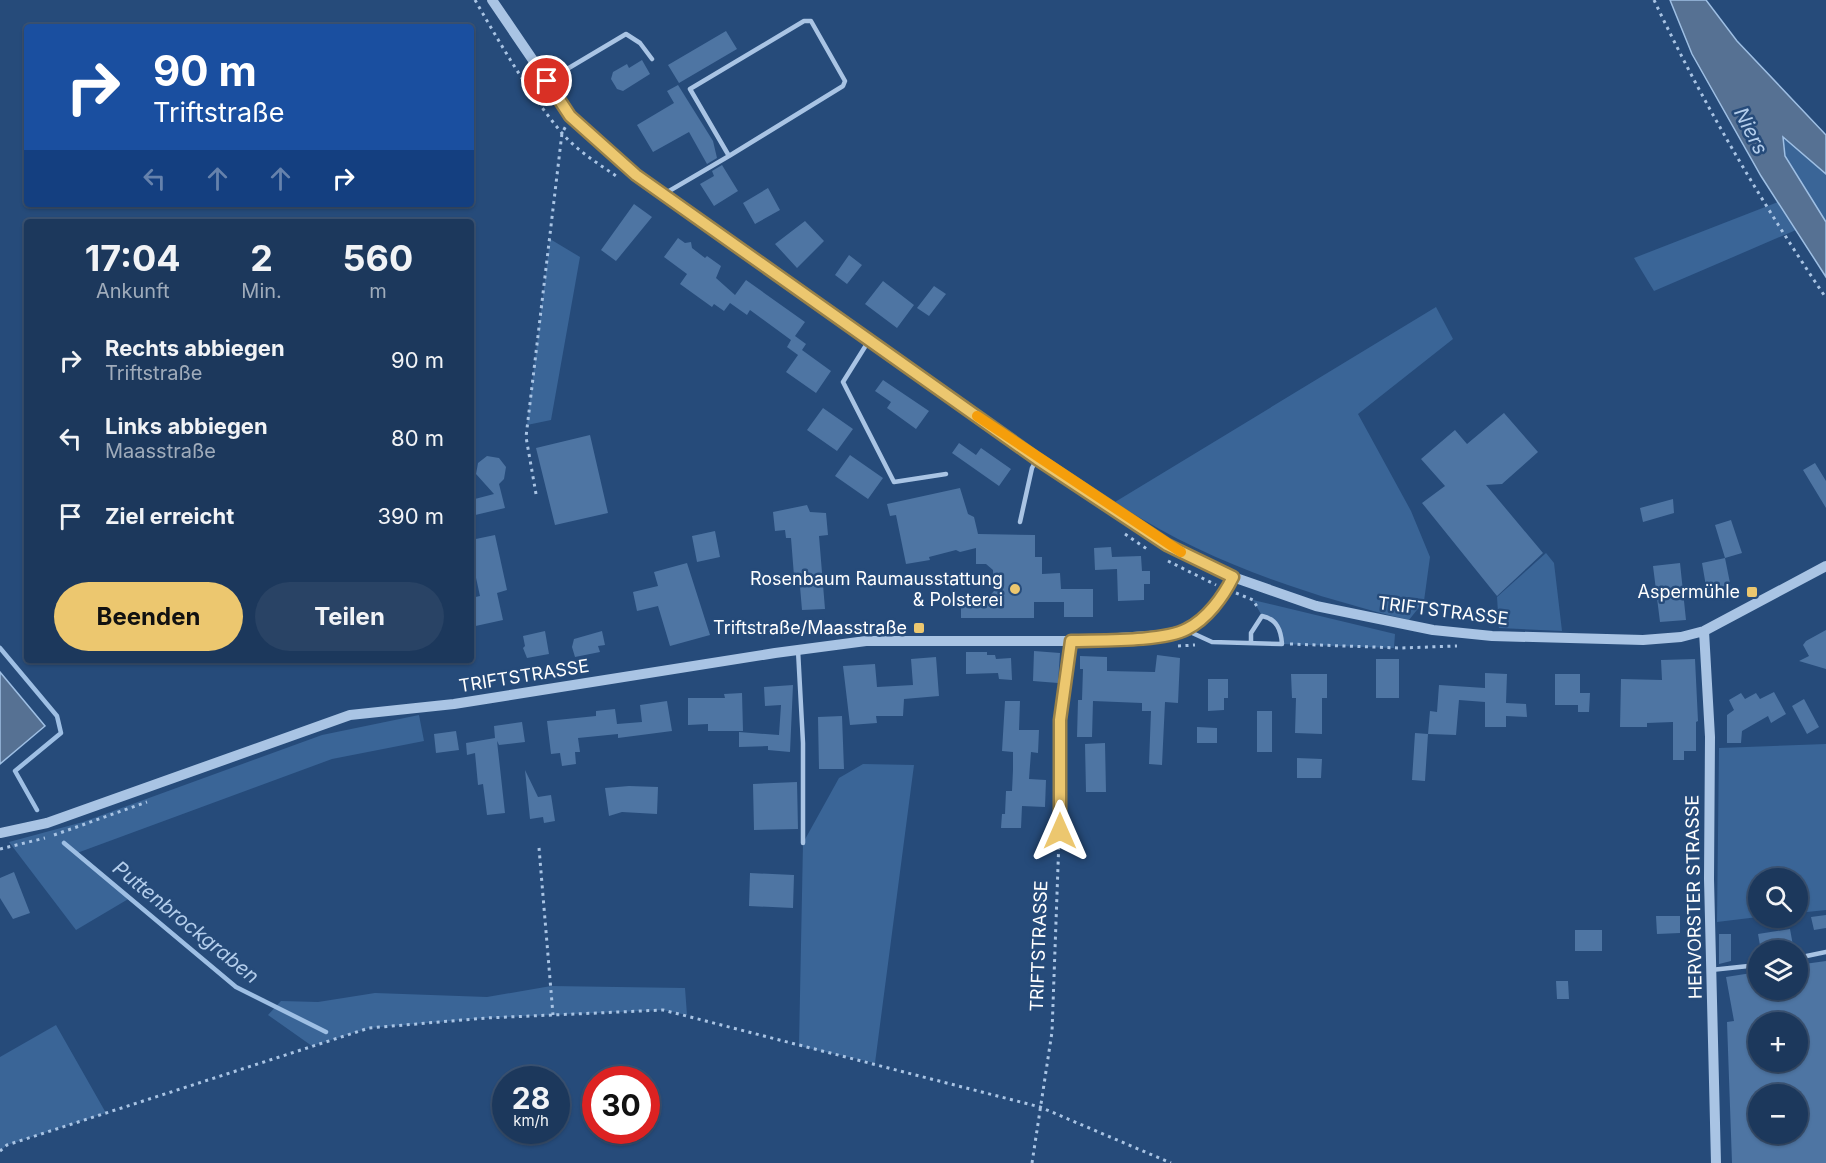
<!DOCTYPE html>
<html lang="de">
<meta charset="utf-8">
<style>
:root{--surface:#1c385c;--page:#294365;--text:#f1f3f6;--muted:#a0acbb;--line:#3a5272;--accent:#ecc76f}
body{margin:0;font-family:Inter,sans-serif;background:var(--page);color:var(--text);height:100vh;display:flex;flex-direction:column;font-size:22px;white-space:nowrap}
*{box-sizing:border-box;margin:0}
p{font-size:20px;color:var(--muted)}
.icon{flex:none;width:33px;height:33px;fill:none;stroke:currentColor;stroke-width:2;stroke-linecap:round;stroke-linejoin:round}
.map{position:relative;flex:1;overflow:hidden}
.side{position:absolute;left:24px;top:219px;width:450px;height:444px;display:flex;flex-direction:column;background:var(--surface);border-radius:6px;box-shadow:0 2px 4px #0004,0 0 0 2px var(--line)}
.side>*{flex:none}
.banner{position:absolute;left:24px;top:24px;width:450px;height:183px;border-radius:6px;box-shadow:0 2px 4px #0004,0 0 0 2px var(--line);background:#1a4fa0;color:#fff;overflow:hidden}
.controls{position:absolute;left:1748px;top:868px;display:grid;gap:12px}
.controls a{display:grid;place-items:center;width:60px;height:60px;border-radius:50%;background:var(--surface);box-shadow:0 2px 4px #0004,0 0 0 2px var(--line);font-size:30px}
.speed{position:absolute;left:492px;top:1066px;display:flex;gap:12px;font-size:30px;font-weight:700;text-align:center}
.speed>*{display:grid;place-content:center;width:78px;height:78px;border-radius:50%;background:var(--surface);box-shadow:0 2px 4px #0004,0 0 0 2px var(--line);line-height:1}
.speed small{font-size:15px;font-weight:400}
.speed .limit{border:9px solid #d22;background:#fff;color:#111}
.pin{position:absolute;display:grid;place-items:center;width:51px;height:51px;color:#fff;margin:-26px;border:3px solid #fff;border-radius:50%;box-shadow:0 2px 6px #0007}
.me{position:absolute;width:66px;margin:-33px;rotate:0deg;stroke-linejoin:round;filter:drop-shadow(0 0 4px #0008)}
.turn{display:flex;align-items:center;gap:21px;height:126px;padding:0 30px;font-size:27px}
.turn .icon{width:78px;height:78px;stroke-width:2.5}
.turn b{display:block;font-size:42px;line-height:51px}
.lanes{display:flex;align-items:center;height:57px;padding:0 30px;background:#0003;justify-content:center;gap:30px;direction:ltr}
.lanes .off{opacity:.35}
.eta{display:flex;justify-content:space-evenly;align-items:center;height:102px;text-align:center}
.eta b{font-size:36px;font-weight:700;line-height:42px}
.button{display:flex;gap:12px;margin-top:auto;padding:12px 30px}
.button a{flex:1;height:69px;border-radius:36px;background:var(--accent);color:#111;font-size:24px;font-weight:700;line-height:69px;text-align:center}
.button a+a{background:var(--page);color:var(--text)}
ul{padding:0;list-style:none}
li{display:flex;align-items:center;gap:18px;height:78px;padding:0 30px}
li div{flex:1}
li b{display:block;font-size:22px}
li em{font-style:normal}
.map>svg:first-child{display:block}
.green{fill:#3a6597}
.water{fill:#567193;stroke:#9ebfe4;stroke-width:1.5}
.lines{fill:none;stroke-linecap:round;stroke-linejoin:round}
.stream{stroke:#9ebfe4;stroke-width:4.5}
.building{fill:#4e75a3;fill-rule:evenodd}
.path{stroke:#a9c4e4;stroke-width:3;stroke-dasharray:3 4.5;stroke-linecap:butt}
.service{stroke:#a9c4e4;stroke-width:4.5}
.minor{stroke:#a9c4e4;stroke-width:6}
.tertiary{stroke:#a9c4e4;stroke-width:10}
.route-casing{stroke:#998148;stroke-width:15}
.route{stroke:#ecc76f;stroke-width:10}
.slow{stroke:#f59e0b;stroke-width:10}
.poi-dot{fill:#ecc76f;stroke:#264b7a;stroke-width:2}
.labels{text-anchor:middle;stroke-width:5;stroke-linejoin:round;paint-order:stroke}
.poi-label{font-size:18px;fill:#fff;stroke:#264b7a;text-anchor:end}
.street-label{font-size:18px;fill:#fff;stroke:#264b7a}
.water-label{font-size:20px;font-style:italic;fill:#b4ceec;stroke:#264b7a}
</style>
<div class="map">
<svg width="1826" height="1163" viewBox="0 0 1826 1163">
<rect width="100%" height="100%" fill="#264b7a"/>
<path class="green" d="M1783 135 1826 174V222L1785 156Z
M1778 202 1796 230 1654 291 1634 258Z
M550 239 580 257 551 420 527 425Z
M1436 307 1453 339 1358 414 1411 511 1430 557 1424 601 1409 620C1307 595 1203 561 1115 502Z
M1546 553 1554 563 1562 631 1499 628 1497 597Z
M1253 600 1395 634 1394 648 1282 644 1276 623 1262 616Z
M419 715 424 741 332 759 77 853 130 898 76 930 9 842 83 822 322 735Z
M1826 744V910L1797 913V879H1758V917L1717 922 1719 748Z
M863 764 914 765 875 1063 799 1046 803 843 839 778Z
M551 986 685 988 687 1015 663 1010 486 1018 369 1028 312 1046 268 1015 281 1001 318 1002 375 993 487 997Z
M56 1025 106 1113 7 1145 0 1151V1057Z"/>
<path class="water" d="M1670 0H1706L1737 41 1826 135V174L1783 137 1785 156 1826 222V277L1761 176 1692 54Z
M0 672 45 726 0 764Z"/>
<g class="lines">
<path class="stream" d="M0 648 57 716 61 733 15 771 37 810
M64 843 236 987 326 1032"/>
</g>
<path class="building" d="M726 31 737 49 679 83 668 65Z
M642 60 650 74 623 91 617 89 611 79 613 72 627 64 629 68Z
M678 85 713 141 717 158 707 164 689 132 653 152 637 125 674 103 667 91Z
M722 165 738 191 714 206 700 184 714 176 712 171Z
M768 188 780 210 755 224 743 203Z
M634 204 652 217 616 261 601 250Z
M805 221 824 241 797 268 775 244Z
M678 238 685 243 691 242 692 248 705 258 707 256 721 266 716 278 735 295 746 280 805 322 795 336 806 344 802 350 831 371 816 393 786 372 798 355 787 347 791 340 750 310 747 315 730 303 724 311 714 304 712 307 680 284 687 274 664 257Z
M849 255 862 265 847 284 835 275Z
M883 281 914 305 897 328 865 304Z
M934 286 946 294 929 316 917 308Z
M883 380 929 411 916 429 887 408 891 402 875 391Z
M823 408 853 429 837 451 807 430Z
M1504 413 1538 452 1502 484 1486 485 1543 553 1497 596 1422 503 1445 486 1421 459 1455 430 1467 444Z
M590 435 608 513 555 525 536 448Z
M959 443 976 455 981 448 1011 469 999 486 952 453Z
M850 455 883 478 868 499 835 476Z
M487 456 499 458 506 467 504 479 499 484 505 508 471 516V500L494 494 476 474 478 463Z
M1815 463 1826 481V508L1803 470Z
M960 488 968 514 974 517 978 534 1035 535V557H1042V574L1060 573 1061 589H1093V617H1064V602H1034V618H961V598H988L994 591 993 570 986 564H976V548L960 552 956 550 929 557 930 560 906 564 896 515 890 516 887 504Z
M1673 499 1674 513 1643 522 1640 508Z
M807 505 810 512 826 513 828 535 819 536 825 609 802 610 799 575 794 576 791 538H786L785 530 775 531 773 512Z
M1731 520 1742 553 1725 558 1715 525Z
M715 531 720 557 697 562 692 536Z
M495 535 507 590 497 593 503 620 471 627V598L480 596 471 555V540Z
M1111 547 1112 557 1141 556 1142 571H1150V584H1144V600L1118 601 1117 569 1095 570 1094 548Z
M1725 558 1732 593 1708 598 1702 563Z
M687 563 710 635 670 646 658 606 637 611 633 592 658 586 654 572Z
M1680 563 1686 620 1660 622 1653 566Z
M1826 630V669L1799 661 1809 656 1803 645 1806 641Z
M545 631 549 654 527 658 523 648 525 646 523 636Z
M602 631 605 645 598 646 600 652 575 657 572 647 574 639Z
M1034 651 1060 653 1058 683 1033 681Z
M966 652H987V655H995L996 659 1011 658 1012 680 999 679 998 673 966 674Z
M1157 655 1180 658 1178 703 1165 702 1162 765 1149 764 1151 711H1142V703L1093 701 1092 737H1077L1078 700H1082L1083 669H1080V656L1107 657V671L1155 672Z
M936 657 939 696 904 699 903 716H876L877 723 850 725 843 666 875 664 877 687 913 685 911 659Z
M1376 659H1399V698H1376Z
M1695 659 1698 721 1696 722V751H1684V760H1673V722L1647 723V727H1620L1621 679 1662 680 1661 660Z
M1485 673 1507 674 1506 703 1526 704 1527 717 1506 716V727H1485V702L1459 700 1456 735 1428 734 1430 711 1437 712 1439 685 1485 688Z
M1291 674H1327V698H1322V734L1295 733 1296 698H1292Z
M1555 674H1580V693H1590L1589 712H1578V705H1555Z
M1208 679H1228V698H1224V710L1208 711Z
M793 685 790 752 768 750V746L739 747V732L779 735 781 705 765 706 764 687Z
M1774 692 1786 714 1771 723 1768 716 1742 731 1741 743H1727V715L1734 710 1729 700 1741 693 1745 699 1756 693 1760 699Z
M742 693 743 731H708V724L688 725V698H725L724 694Z
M1804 699 1819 727 1807 734 1792 706Z
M667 701 672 731 618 738V734L578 738 580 752H575L576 764 562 766 560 753 551 754 547 721 596 716V711L615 709 617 724 642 722 640 705Z
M1005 701H1020L1019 730H1039L1038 753 1031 752 1029 779 1046 780 1045 807 1022 806 1021 828H1001L1002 814H1005L1006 791H1012L1013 770V752L1002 751Z
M1257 711H1272V752H1257Z
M842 716 844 769H819L818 717Z
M522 722 525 742 499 745 497 741 505 813 487 815 483 784 478 785 475 753 467 755 466 743 495 738 494 726Z
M1197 727 1217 728V743H1197Z
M456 731 459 750 436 753 434 734Z
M1415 733 1428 734 1425 781 1412 780Z
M1105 743 1106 792H1086L1085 744Z
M1297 758 1322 759 1321 778H1297Z
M525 770 538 797 551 795 555 821 544 823 543 817 530 819Z
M797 782 798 829 754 830 753 784Z
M629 786 658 787 657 814 622 812 609 816 605 788Z
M14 872 30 913 13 919 0 898V878Z
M750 873 794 875 793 908 749 906Z
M1826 915V928L1814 930 1811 917Z
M1656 916H1680V933L1657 934Z
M1790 929 1794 951H1761L1758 934Z
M1575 930H1602V951H1575Z
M1719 934H1731V961L1719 964Z
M1826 961V1163H1732L1727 1022 1734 1021 1726 977 1758 972V990H1797V965ZM1758 1023H1797V1062H1758ZM1758 1095H1797V1134H1758Z
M1556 981H1568L1569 999H1557Z"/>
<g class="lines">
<path class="path" d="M475 0C501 45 528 92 561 132 577 151 599 164 619 178
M1654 0C1703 104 1762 203 1826 298
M536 494 526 437 562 133 566 126
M1125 534 1147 549
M1168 561 1216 585
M1236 593 1253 600 1259 610
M1290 644 1400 648 1457 646
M1178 646 1195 645
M54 835 147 802
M539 848 553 1015
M0 849 45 838
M0 1151 7 1145 369 1028 486 1018 663 1010 1040 1107 1171 1163
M1032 1163 1052 1032 1059 839"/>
<path class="service" d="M547 81 626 34 640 43 652 59
M664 194 729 156 690 89 804 21H811L845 81 843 86 729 156
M868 342 843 382 894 482 946 474
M1020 522 1032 468 1037 459
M1188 631 1212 642 1282 644C1281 630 1277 619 1262 616L1251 633V642
M798 650 803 743V843
M1797 958 1826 952
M1711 970 1758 965"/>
<path class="minor" d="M1060 831V720L1071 641"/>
<path class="tertiary" d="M492 0 571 116 636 175 1037 459 1167 545 1233 577 1316 606 1433 630 1492 636 1643 640 1681 637 1704 631 1826 566
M1704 631 1710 737 1709 879 1716 1163
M0 833 47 823 350 715 454 704 775 653 866 641H1071L1164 635 1186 630 1205 616 1227 589 1233 577"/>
</g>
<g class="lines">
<g class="route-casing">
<path id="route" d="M547 81 570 116 636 175 1037 459 1167 545 1233 577C1223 597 1207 619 1187 629 1163 642 1099 640 1071 641L1060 720V831"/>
</g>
<use href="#route" class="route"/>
<path class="slow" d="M977 416 1181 552"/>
</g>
<g class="poi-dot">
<circle cx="1015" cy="589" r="6"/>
<rect x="1746" y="586" width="12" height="12" rx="3"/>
<rect x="913" y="622" width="12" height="12" rx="3"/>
</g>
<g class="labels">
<g class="poi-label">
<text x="1003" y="585">Rosenbaum Raumausstattung<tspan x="1003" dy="21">&amp; Polsterei</tspan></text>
<text x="1740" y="598">Aspermühle</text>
<text x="907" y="634">Triftstraße/Maasstraße</text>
</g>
<g class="street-label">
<text transform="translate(1443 611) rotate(7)" y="6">TRIFTSTRASSE</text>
<text transform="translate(524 676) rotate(-9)" y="6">TRIFTSTRASSE</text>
<text transform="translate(1694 897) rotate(-91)" y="6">HERVORSTER STRASSE</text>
<text transform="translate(1039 946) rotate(-88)" y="6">TRIFTSTRASSE</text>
</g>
<g class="water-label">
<text transform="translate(1751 131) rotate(63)" y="7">Niers</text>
<text transform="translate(186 922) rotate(39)" y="7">Puttenbrockgraben</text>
</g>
</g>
</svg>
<div class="controls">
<a><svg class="icon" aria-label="search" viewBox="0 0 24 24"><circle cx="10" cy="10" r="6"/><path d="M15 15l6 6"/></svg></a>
<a><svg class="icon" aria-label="layers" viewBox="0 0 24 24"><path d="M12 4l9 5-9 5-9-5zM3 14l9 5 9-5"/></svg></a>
<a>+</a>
<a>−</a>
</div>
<div class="speed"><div>28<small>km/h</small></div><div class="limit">30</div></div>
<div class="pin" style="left:547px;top:81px;background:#d93025"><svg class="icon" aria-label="arrive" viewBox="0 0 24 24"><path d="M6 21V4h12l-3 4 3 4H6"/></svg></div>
<svg class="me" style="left:1060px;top:831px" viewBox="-20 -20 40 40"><path d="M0-17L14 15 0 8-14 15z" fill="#ecc76f" stroke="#fff" stroke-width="4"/></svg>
<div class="banner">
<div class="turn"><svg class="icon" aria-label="right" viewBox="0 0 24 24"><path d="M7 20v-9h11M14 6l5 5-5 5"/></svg><div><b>90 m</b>Triftstraße</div></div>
<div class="lanes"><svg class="icon off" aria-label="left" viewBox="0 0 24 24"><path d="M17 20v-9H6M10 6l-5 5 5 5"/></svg><svg class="icon off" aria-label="ahead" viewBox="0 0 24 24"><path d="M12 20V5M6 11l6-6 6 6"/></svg><svg class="icon off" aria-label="ahead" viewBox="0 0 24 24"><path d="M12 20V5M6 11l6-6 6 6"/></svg><svg class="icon" aria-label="right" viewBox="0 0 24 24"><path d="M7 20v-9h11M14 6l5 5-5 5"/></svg></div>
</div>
<section class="side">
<div class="eta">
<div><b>17:04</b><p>Ankunft</p></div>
<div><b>2</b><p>Min.</p></div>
<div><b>560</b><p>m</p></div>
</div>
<ul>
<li><svg class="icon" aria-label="right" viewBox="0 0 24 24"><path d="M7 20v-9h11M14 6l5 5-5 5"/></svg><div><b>Rechts abbiegen</b><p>Triftstraße</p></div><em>90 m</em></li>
<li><svg class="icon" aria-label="left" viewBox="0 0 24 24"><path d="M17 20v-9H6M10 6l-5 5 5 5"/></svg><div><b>Links abbiegen</b><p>Maasstraße</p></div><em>80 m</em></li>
<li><svg class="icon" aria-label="arrive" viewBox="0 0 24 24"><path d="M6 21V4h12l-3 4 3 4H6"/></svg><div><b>Ziel erreicht</b></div><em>390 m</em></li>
</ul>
<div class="button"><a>Beenden</a><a>Teilen</a></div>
</section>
</div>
